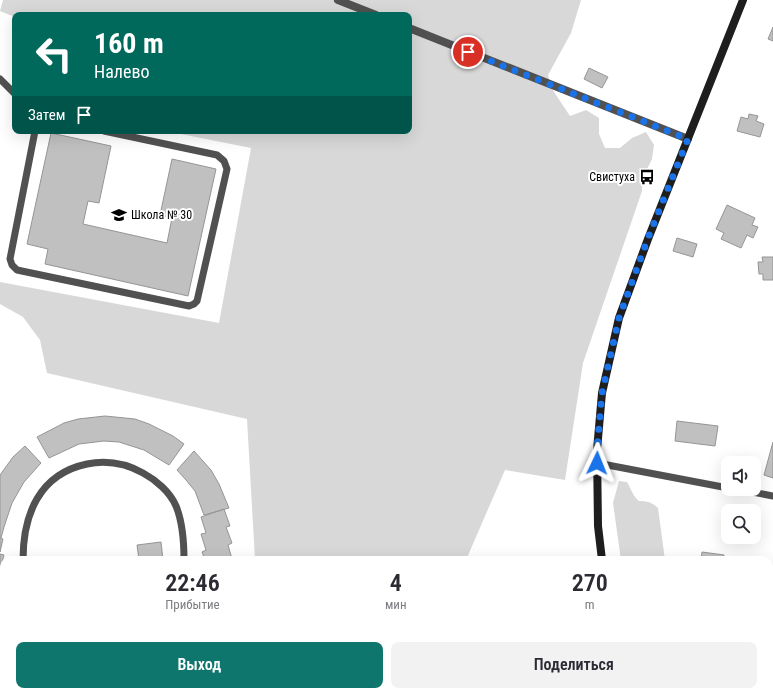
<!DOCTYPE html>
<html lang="ru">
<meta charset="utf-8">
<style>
:root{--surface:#fff;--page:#f2f2f3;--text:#2b2b33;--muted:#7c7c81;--accent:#0f766e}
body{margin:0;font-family:"Roboto Condensed",sans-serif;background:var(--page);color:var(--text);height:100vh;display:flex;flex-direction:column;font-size:15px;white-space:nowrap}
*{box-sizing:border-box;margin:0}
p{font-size:13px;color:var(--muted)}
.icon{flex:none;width:22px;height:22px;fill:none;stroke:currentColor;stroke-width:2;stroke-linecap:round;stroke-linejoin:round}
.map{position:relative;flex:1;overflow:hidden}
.details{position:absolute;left:0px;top:556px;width:773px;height:140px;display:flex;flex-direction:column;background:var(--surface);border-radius:12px 12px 0 0;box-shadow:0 4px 16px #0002}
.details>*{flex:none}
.guide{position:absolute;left:12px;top:12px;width:400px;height:122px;border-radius:8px;box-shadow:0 4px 16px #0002;background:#00695c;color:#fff;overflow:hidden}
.controls{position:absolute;left:721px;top:456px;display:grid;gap:8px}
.controls a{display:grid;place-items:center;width:40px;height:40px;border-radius:8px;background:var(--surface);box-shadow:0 4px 16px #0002;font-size:20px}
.pin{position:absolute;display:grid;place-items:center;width:34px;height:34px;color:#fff;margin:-17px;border:2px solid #fff;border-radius:50%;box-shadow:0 1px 4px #0007}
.me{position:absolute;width:44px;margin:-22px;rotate:2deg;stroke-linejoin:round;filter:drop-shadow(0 0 3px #0008)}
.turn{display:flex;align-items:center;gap:14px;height:84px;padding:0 16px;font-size:18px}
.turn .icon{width:52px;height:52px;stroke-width:2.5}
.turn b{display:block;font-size:28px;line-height:34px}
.then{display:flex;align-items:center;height:38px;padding:0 16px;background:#0003;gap:8px;font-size:15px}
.eta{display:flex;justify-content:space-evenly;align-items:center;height:68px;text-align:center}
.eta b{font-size:24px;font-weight:600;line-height:28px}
.action{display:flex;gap:8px;margin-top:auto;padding:8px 16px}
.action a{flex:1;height:46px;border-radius:8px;background:var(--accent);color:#fff;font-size:16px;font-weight:600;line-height:46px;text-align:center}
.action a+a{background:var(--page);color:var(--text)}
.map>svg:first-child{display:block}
.green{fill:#d8d8d8}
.building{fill:#c0c0c0;stroke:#959595}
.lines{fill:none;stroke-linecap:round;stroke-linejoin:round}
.lane{stroke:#515151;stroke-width:7}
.street{stroke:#515151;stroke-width:8}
.secondary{stroke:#1e1e1e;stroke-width:8}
.route{stroke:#1a73e8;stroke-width:7;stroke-dasharray:0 12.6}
.labels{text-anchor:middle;stroke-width:4;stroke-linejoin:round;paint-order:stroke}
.poi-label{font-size:12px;fill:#000;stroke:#fff;text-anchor:end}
</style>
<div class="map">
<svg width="773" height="696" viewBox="0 0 773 696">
<rect width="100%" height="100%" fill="#fff"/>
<path class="green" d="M3 0H581L571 33 548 75 552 89 570 116 586 110 599 118V134L605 148H620L632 138 646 132 654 145 652 159 642 179V191L583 363 565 480 505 470 466 560H255L247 419 47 373 40 340 23 317 0 304V282L219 323 251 148 166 131H409V15H15V17L0 11Z
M619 481 627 482C631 489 633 496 639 501 647 501 652 502 658 508L665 560H621L613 503Z
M262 692H455V696H262Z
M686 692H742L746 696H689Z"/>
<path class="building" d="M773 27V41L768 39Z
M589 68 608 77 602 88 584 79Z
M749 114 758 116 756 121 764 124 760 137 737 131 741 117 748 119Z
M51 133 111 146 99 203 88 201 83 224 167 243 172 218 160 215 172 159 216 169 188 296 45 264 48 249 27 244Z
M727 205 755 218 752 225 758 227 753 238 747 235 741 248 721 239 724 233 716 229Z
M677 238 697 244 693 257 673 251Z
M762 257H773V280H763V274H759L758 262H763Z
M105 416 135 419 149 424 173 436 184 444 169 465 144 450 119 442 104 441 79 444 49 458 37 437 64 423 78 419Z
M677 421 718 426 715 446 675 441Z
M773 442V478L764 475Z
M25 446 41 463 24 482 12 503 4 527 1 538 3 539 0 552V475L13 457Z
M194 451 211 470 219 484 229 508 204 515 195 491 186 480 177 470Z
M224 509 230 526 226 527 232 543 228 545 232 559 228 560H205L202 552 206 550 201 534 206 533 201 517Z
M161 542 163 560H139L137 545Z
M702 552 724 555 723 560H701Z
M0 554 4 555 0 570 4 571 1 585H4L2 601H0Z
M0 607H4V692H7V696H0Z
M49 692H74V696H50Z
M144 692H169V696H145Z
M209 692H234V696H209Z
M497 692H519L521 696H498Z"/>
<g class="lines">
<path class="lane" d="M0 79 15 94
M35 131 10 259 12 265 17 270 189 306 194 304 197 301 227 169 224 161 217 155 104 131
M597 463 728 488
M736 489 773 496
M23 560C23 515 39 474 87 464 107 460 125 463 143 473 156 480 170 492 176 506 183 523 184 542 184 560
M191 692V696
M23 696V692"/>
<path class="street" d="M338 0 376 15
M409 28 688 139
M566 692 568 696"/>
<path class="secondary" d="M602 560 598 526 597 450 602 393 619 318 648 239 743 0
M662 692 665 696"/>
</g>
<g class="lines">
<path class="route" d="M468 52 688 139 648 238 619 318 602 393 597 450V463"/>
</g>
<defs>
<g id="bus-bare" transform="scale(1.2)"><path d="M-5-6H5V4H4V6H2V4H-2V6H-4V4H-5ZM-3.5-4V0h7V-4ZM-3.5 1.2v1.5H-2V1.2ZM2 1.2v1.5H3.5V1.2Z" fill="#000" stroke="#fff" stroke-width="2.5" paint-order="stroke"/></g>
<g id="school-bare" transform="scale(1.2)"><path d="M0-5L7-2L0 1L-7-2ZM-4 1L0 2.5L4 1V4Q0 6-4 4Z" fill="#000" stroke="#fff" stroke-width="2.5" paint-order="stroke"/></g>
</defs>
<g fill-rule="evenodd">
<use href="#bus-bare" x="647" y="177"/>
<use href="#school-bare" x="119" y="215"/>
</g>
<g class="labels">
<g class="poi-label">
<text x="635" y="181">Свистуха</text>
<text x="131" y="219" text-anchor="start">Школа № 30</text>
</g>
</g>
</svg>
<div class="controls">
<a><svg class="icon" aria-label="sound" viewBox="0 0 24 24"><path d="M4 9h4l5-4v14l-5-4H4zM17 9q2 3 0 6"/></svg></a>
<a><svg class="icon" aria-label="search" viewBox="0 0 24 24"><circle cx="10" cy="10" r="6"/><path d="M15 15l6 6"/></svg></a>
</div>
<div class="pin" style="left:468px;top:52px;background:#d93025"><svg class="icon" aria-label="arrive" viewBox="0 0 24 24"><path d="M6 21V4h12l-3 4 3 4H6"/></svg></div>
<svg class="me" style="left:597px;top:463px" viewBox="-20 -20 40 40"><path d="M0-17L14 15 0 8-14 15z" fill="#1a73e8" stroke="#fff" stroke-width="4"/></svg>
<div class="guide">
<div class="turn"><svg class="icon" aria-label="left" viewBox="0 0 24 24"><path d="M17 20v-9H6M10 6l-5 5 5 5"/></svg><div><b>160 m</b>Налево</div></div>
<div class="then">Затем<svg class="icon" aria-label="arrive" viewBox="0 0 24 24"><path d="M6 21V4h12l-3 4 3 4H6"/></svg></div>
</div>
<section class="details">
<div class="eta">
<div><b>22:46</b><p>Прибытие</p></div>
<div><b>4</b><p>мин</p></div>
<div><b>270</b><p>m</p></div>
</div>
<div class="action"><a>Выход</a><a>Поделиться</a></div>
</section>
</div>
